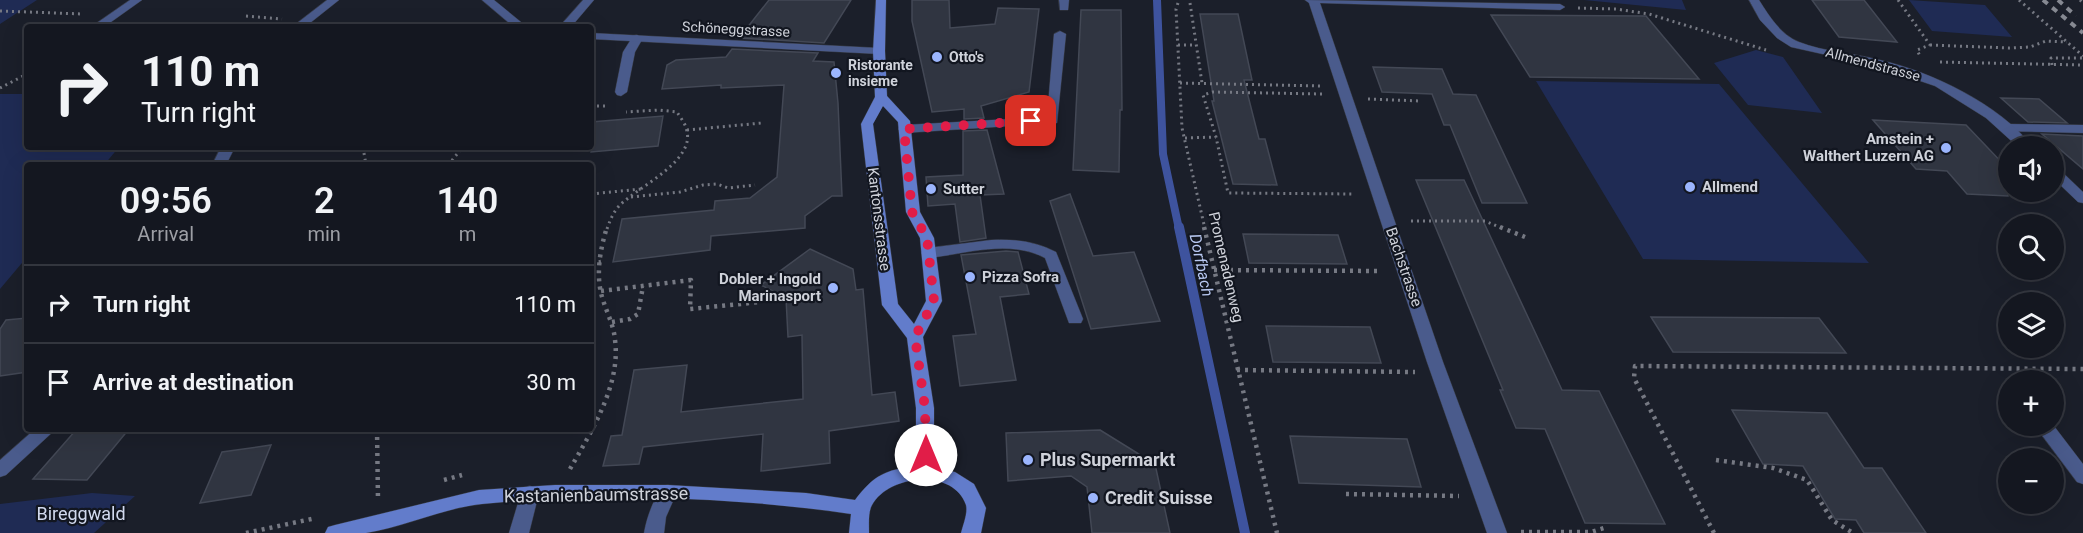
<!DOCTYPE html>
<meta charset="utf-8">
<style>
:root{--surface:#141720;--page:#1d2029;--text:#f1f3f6;--muted:#9d9fa5;--line:#33363e}
body{margin:0;font-family:Roboto,sans-serif;background:var(--page);color:var(--text);height:100vh;display:flex;flex-direction:column;font-size:22px;white-space:nowrap}
*{box-sizing:border-box;margin:0}
p{font-size:20px;color:var(--muted)}
.icon{flex:none;width:33px;height:33px;fill:none;stroke:currentColor;stroke-width:2;stroke-linecap:round;stroke-linejoin:round}
.map{position:relative;flex:1;overflow:hidden}
.drawer{position:absolute;left:24px;top:162px;width:570px;height:270px;display:flex;flex-direction:column;background:var(--surface);border-radius:6px;box-shadow:0 6px 24px #0002,0 0 0 2px var(--line)}
.drawer>*{flex:none}
.banner{position:absolute;left:24px;top:24px;width:570px;height:126px;border-radius:6px;box-shadow:0 6px 24px #0002,0 0 0 2px var(--line);background:#141720;color:var(--text);overflow:hidden}
.controls{position:absolute;left:1998px;top:136px;display:grid;gap:12px}
.controls a{display:grid;place-items:center;width:66px;height:66px;border-radius:50%;background:var(--surface);box-shadow:0 6px 24px #0002,0 0 0 2px var(--line);font-size:30px}
.pin{position:absolute;display:grid;place-items:center;width:51px;height:51px;color:#fff;margin:-26px;border-radius:12px;box-shadow:0 3px 9px #0006}
.me{position:absolute;width:66px;margin:-33px;rotate:0deg;stroke-linejoin:round;filter:drop-shadow(0 0 4px #0008)}
.turn{display:flex;align-items:center;gap:21px;height:126px;padding:0 18px;font-size:27px}
.turn .icon{width:78px;height:78px;stroke-width:2.5}
.turn b{display:block;font-size:42px;line-height:51px}
.eta{display:flex;justify-content:space-evenly;align-items:center;height:102px;text-align:center}
.eta b{font-size:36px;font-weight:600;line-height:42px}
ul{padding:0;list-style:none}
li{display:flex;align-items:center;gap:18px;height:78px;padding:0 18px;border-top:2px solid var(--line)}
li div{flex:1}
li b{display:block;font-size:22px}
li em{font-style:normal}
.map>svg:first-child{display:block}
.green{fill:#1f2b54}
.lines{fill:none;stroke-linecap:round;stroke-linejoin:round}
.stream-far1{stroke:#3e539e;stroke-width:8}
.stream{stroke:#3e539e;stroke-width:10}
.building{fill:#303541;stroke:#434855;stroke-width:1.5}
.lane-casing{stroke:#383c46;stroke-width:1}
.street-casing{stroke:#383c46;stroke-width:1}
.secondary-casing{stroke:#383c46;stroke-width:1}
.path-far1{stroke:#767983;stroke-width:3;stroke-dasharray:2 4;stroke-linecap:butt}
.path{stroke:#767983;stroke-width:4.5;stroke-dasharray:3 5;stroke-linecap:butt}
.lane{fill:#4a5b8c;fill-rule:evenodd}
.street{fill:#4a5b8c;fill-rule:evenodd}
.secondary{fill:#627ccb;fill-rule:evenodd}
.rail{stroke:#868992;stroke-width:4;stroke-dasharray:6 6;stroke-linecap:butt}
.route{stroke:#e11d48;stroke-width:10;stroke-dasharray:0 18}
.poi-dot{fill:#9bb5fd;stroke:#121620;stroke-width:2}
.labels{text-anchor:middle;stroke-width:4.5;stroke-linejoin:round;paint-order:stroke}
.far-street-label{font-size:14px;fill:#cfd2da;stroke:#121620}
.far-poi-label{font-size:14px;font-weight:bold;fill:#cfd2da;stroke:#121620;text-anchor:start}
.poi-label{font-size:15px;font-weight:bold;fill:#cfd2da;stroke:#121620;text-anchor:start}
.street-label{font-size:15px;fill:#cfd2da;stroke:#121620}
.water-label{font-size:16px;font-style:italic;fill:#b8c8f1;stroke:#121620}
.near-poi-label{font-size:18px;font-weight:bold;fill:#cfd2da;stroke:#121620;text-anchor:start}
.near-street-label{font-size:18px;fill:#cfd2da;stroke:#121620}
.near-park-label{font-size:18px;fill:#d1d9ee;stroke:#121620}
</style>
<div class="map">
<svg width="2083" height="533" viewBox="0 0 2083 533">
<rect width="100%" height="100%" fill="#1b1f2a"/>
<path class="green" d="M0 0H37L0 24Z
M1584 0H1682L1686 10Z
M1909 0 1985 5 2012 37 1932 31Z
M1756 50 1783 57 1822 113 1748 105 1714 63Z
M1536 81 1719 84 1869 263 1643 259Z
M0 94H27V147H119L104 165H27V257L0 289Z
M92 493 135 496 94 533H0V504Z"/>
<g class="lines">
<path class="stream-far1" d="M1157 0 1163 154 1179 229"/>
<path class="stream" d="M1179 227 1245 533"/>
</g>
<path class="building" d="M769 0H851L824 43 739 38Z
M912 0H949L950 28 995 24 998 8 1039 9 1029 92 981 106 984 118 964 119V109L932 112 912 21Z
M1812 0H1864L1897 42 1839 37Z
M1081 10H1121L1122 110H1120L1119 172 1073 170Z
M1200 14H1238L1252 80H1244L1259 139H1265L1277 185 1233 184 1212 101H1214Z
M1491 15 1646 16 1699 79 1530 77Z
M732 49 818 53 813 61 834 62 838 103 842 196H832L805 216V228L711 236 710 250 613 262 622 219 714 210 715 201 750 198 777 177 784 85 721 88V85L662 89 667 65 676 60 726 57Z
M1373 67 1442 69 1453 94 1476 95 1527 203H1482L1450 125H1444L1432 94 1382 92Z
M2001 98 2039 99 2067 123 2028 122Z
M663 116 658 146 591 152V122Z
M1873 120 1966 125 2008 169V196L1967 194 1947 171 1916 169Z
M987 130 1004 194 980 195 986 238 960 242 955 204 928 206 926 177 963 175V131Z
M2042 134 2083 136V169Z
M1416 180H1464L1562 390 1599 391 1665 524 1585 523 1545 429 1516 428 1500 390H1503Z
M1070 194 1093 256 1134 252 1160 321 1091 329 1050 201Z
M1243 234 1338 235 1347 264 1249 263Z
M810 249 853 269 856 290 863 289 872 395 895 392 899 421 829 431 830 463 761 471 763 434 643 447 639 464 603 466 611 436 622 435 634 370 687 365 681 412 803 399 802 335 788 337 786 298 761 285Z
M1006 251 1018 252 1029 294 1000 297 1016 380 960 386 953 336 976 334 961 255Z
M1651 317 1819 318 1846 353 1673 352Z
M27 318V372L0 376V329L6 320Z
M1266 326 1370 327 1381 363 1273 362Z
M1732 410 1827 413 1864 468H1882L1926 533H1864L1856 520 1835 519 1803 466 1763 464Z
M129 429 87 480 33 479 76 430Z
M1100 430 1155 464 1170 533H1092L1087 487 1071 476 1008 481 1006 433Z
M1290 436 1407 439 1421 487 1299 483Z
M271 445 251 495 200 503 222 452Z"/>
<g class="lines">
<g class="lane-casing">
<path id="lane" d="M1059 0H1069L1068 10H1060Z
M1060 31 1066 34 1057 123 904 133 898 129 904 125 1047 117 1054 34Z
M637 35 643 38 635 52 627 92 621 96 617 95 615 92 623 52 633 36Z
M2006 124 2083 125V133L2001 131 2000 128 2001 125Z
M991 240C1015 239 1035 241 1056 252L1083 319 1081 323H1069L1045 258C1009 239 966 254 928 258L921 253 928 248Z
M2035 426H2054L2083 464V484L2077 482Z
M668 485 675 487 677 492 666 517 664 533H644C647 516 653 502 661 487Z
M530 486 537 488 539 493 529 533H509L521 493 523 488Z"/>
</g>
<g class="street-casing">
<path id="street" d="M130 0H142L104 27H91Z
M327 0H339L305 27H292Z
M482 0H494L527 27H514Z
M583 0H594L571 27H559Z
M1305 0 1560 4 1565 7 1560 10 1320 3 1443 362 1507 533H1487L1427 362 1309 3Z
M1749 0H1759C1769 16 1781 35 1799 42 1824 52 1854 53 1880 60 1932 72 1999 104 2033 147H2018L1986 118 1935 86 1876 66 1791 47 1777 38 1760 20Z
M591 33 879 48 885 51 879 54 591 39Z
M221 147H235L226 165H212Z
M2054 168 2059 169 2083 192V203L2078 202 2054 179Z
M35 429H56L6 475 0 477V460Z"/>
</g>
<g class="secondary-casing">
<path id="secondary" d="M876 0H886L885 51 887 96 910 121 920 212 934 238 942 301 923 337 934 408V468L955 472 974 484 986 508 981 533H961C963 525 968 513 966 505 953 467 888 475 872 505 868 512 869 525 869 533H849L851 514C736 497 598 492 482 504 443 508 405 527 366 533 353 533 339 533 325 533L328 527 335 525 479 490 555 485H668L806 493 855 500C874 475 885 470 916 466V408L907 338 882 305 861 124 875 97 873 51ZM883 106 898 122 906 212 920 238 926 301 914 324 898 304 873 124Z"/>
</g>
<path class="path-far1" d="M1898 0 1930 45 1917 50 1920 56
M2019 0 2083 56
M2080 0 2083 3
M1178 3 1176 9 1182 128 1205 229
M1190 3 1202 83
M1578 8 1616 9 1649 14 1766 50
M0 11 83 14
M246 16 282 19
M1178 45H1196
M1930 45 2009 48 2030 47 2046 41 2067 42
M1940 62 2083 65
M2052 65 2051 58H2083
M1180 83 1320 86
M0 88 27 74
M1322 94 1213 92 1203 95 1216 137 1228 193 1355 194
M1368 99 1421 101
M591 106H607
M687 130 762 123
M1185 138 1216 137
M363 147 366 165
M448 165 463 147
M591 194 641 189
M631 197 680 192 703 185 717 184 728 188 755 185
M1411 221H1485L1504 229
M607 229C610 220 614 211 620 205 639 186 698 160 686 128 685 123 680 117 677 112L659 110 626 112"/>
<path class="path" d="M1204 227 1277 533
M1500 227 1525 237
M591 264 601 262
M1214 270 1380 271
M601 291 691 280 690 309 760 302
M612 322 630 319 638 314 643 286
M1237 370 1415 372
M377 429 378 500
M1716 460 1773 468 1807 480 1832 520 1853 533
M570 469C591 432 621 385 615 340 614 326 607 313 603 300 595 276 600 250 607 227
M444 480 462 475
M1346 494 1459 496
M1521 532H1591L1604 528
M246 533 316 518
M1714 533 1634 378 1635 366 2083 369"/>
<use href="#lane" class="lane"/>
<use href="#street" class="street"/>
<use href="#secondary" class="secondary"/>
<path class="rail" d="M2043 0 2083 33
M2058 0 2076 16"/>
</g>
<g class="lines">
<path class="route" d="M926 455 925 408 915 337 934 301 927 238 912 212 904 129 1031 121"/>
</g>
<g class="poi-dot">
<circle cx="937" cy="57" r="6"/>
<circle cx="836" cy="73" r="6"/>
<circle cx="1946" cy="148" r="6"/>
<circle cx="1690" cy="187" r="6"/>
<circle cx="931" cy="189" r="6"/>
<circle cx="970" cy="277" r="6"/>
<circle cx="833" cy="288" r="6"/>
<circle cx="1028" cy="460" r="6"/>
<circle cx="1093" cy="498" r="6"/>
</g>
<g class="labels">
<g class="far-street-label">
<text transform="translate(736 29) rotate(3)" y="5">Schöneggstrasse</text>
<text transform="translate(1873 64) rotate(15)" y="5">Allmendstrasse</text>
</g>
<g class="far-poi-label">
<text x="949" y="62">Otto's</text>
<text x="848" y="70">Ristorante<tspan x="848" dy="16">insieme</tspan></text>
</g>
<g class="poi-label">
<text x="1934" y="144" text-anchor="end">Amstein +<tspan x="1934" dy="17">Walthert Luzern AG</tspan></text>
<text x="1702" y="192">Allmend</text>
<text x="943" y="194">Sutter</text>
<text x="982" y="282">Pizza Sofra</text>
<text x="821" y="284" text-anchor="end">Dobler + Ingold<tspan x="821" dy="17">Marinasport</tspan></text>
</g>
<g class="street-label">
<text transform="translate(879 219) rotate(83)" y="5">Kantonsstrasse</text>
<text transform="translate(1226 267) rotate(77)" y="5">Promenadenweg</text>
<text transform="translate(1404 267) rotate(71)" y="5">Bachstrasse</text>
</g>
<g class="water-label">
<text transform="translate(1202 265) rotate(78)" y="6">Dorfbach</text>
</g>
<g class="near-poi-label">
<text x="1040" y="466">Plus Supermarkt</text>
<text x="1105" y="504">Credit Suisse</text>
</g>
<g class="near-street-label">
<text transform="translate(596 495) rotate(-1)" y="6">Kastanienbaumstrasse</text>
</g>
<g class="near-park-label">
<text x="81" y="520">Bireggwald</text>
</g>
</g>
</svg>
<div class="controls">
<a><svg class="icon" aria-label="sound" viewBox="0 0 24 24"><path d="M4 9h4l5-4v14l-5-4H4zM17 9q2 3 0 6"/></svg></a>
<a><svg class="icon" aria-label="search" viewBox="0 0 24 24"><circle cx="10" cy="10" r="6"/><path d="M15 15l6 6"/></svg></a>
<a><svg class="icon" aria-label="layers" viewBox="0 0 24 24"><path d="M12 4l9 5-9 5-9-5zM3 14l9 5 9-5"/></svg></a>
<a>+</a>
<a>−</a>
</div>
<div class="pin" style="left:1031px;top:121px;background:#d93025"><svg class="icon" aria-label="arrive" viewBox="0 0 24 24"><path d="M6 21V4h12l-3 4 3 4H6"/></svg></div>
<svg class="me" style="left:926px;top:455px" viewBox="-20 -20 40 40"><circle r="19" fill="#fff"/><path d="M0-13L10 11 0 6-10 11z" fill="#e11d48"/></svg>
<div class="banner">
<div class="turn"><svg class="icon" aria-label="right" viewBox="0 0 24 24"><path d="M7 20v-9h11M14 6l5 5-5 5"/></svg><div><b>110 m</b>Turn right</div></div>
</div>
<section class="drawer">
<div class="eta">
<div><b>09:56</b><p>Arrival</p></div>
<div><b>2</b><p>min</p></div>
<div><b>140</b><p>m</p></div>
</div>
<ul>
<li><svg class="icon" aria-label="right" viewBox="0 0 24 24"><path d="M7 20v-9h11M14 6l5 5-5 5"/></svg><div><b>Turn right</b></div><em>110 m</em></li>
<li><svg class="icon" aria-label="arrive" viewBox="0 0 24 24"><path d="M6 21V4h12l-3 4 3 4H6"/></svg><div><b>Arrive at destination</b></div><em>30 m</em></li>
</ul>
</section>
</div>
